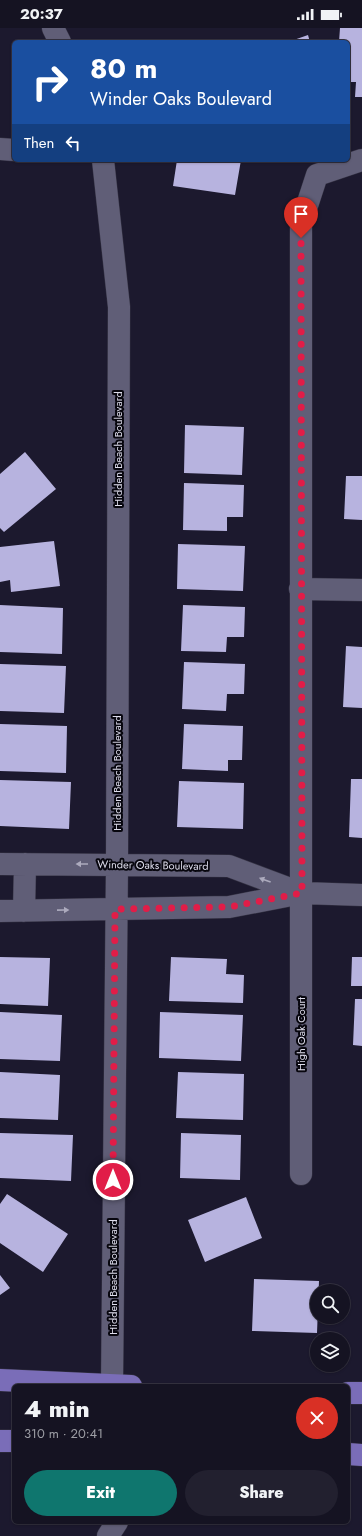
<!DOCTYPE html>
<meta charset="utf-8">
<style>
:root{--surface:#151322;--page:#22202f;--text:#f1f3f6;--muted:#9d9ea5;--line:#343240;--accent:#0f766e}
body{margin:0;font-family:Jost,sans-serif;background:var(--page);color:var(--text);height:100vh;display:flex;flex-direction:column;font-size:15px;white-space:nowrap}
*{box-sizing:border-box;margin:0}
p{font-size:13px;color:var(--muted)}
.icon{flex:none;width:22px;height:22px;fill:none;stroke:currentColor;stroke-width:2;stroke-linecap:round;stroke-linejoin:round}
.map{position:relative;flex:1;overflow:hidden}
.details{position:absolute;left:12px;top:1356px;width:338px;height:140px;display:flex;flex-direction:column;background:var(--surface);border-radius:6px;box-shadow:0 1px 3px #0004,0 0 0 1px var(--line)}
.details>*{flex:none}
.guide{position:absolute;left:12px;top:12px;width:338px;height:122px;border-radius:6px;box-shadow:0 1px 3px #0004,0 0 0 1px var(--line);background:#1a4fa0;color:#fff;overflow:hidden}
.controls{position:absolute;left:310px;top:1256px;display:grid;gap:8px}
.controls a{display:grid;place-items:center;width:40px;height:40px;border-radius:50%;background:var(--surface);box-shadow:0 1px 3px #0004,0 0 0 1px var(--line);font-size:20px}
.pin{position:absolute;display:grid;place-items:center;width:34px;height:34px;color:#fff;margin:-41px -17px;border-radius:50% 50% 50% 0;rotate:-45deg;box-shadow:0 0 4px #0007}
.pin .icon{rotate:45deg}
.me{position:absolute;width:44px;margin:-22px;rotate:0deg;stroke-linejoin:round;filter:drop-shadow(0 0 3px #0008)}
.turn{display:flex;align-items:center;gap:14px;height:84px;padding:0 12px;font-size:18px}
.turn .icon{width:52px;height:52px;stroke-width:2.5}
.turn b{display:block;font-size:28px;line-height:34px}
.then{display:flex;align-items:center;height:38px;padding:0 12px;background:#0003;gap:8px;font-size:15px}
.round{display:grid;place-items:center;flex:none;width:42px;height:42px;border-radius:21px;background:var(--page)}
.headline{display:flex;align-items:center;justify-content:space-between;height:68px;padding:0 12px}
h1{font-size:24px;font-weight:800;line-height:30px}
.button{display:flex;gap:8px;margin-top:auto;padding:8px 12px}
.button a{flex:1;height:46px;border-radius:24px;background:var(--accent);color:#fff;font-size:16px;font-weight:800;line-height:46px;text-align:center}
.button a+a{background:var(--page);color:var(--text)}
.status{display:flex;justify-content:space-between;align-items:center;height:28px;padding:0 20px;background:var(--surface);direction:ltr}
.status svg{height:11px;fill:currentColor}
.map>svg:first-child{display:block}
.building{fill:#b7b3df}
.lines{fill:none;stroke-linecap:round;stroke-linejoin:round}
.minor-casing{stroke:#363445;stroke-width:23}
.major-casing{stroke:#363445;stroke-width:23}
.minor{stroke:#605e77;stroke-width:22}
.major{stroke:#7a6db8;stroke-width:22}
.oneway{fill:#acaabd}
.route{stroke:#e11d48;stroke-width:7;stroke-dasharray:0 12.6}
.labels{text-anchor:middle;stroke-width:4;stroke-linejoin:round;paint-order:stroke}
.street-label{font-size:11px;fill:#deddec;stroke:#07060e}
</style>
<div class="status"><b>20:37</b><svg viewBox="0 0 49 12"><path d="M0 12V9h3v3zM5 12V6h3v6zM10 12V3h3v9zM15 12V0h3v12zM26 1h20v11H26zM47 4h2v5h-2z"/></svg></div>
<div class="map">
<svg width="362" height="1508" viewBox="0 0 362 1508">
<rect width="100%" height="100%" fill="#1c192e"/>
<path class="building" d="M340 0H362V69H355L356 54H348V14H339Z
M308 7 310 14H288Z
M177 132H241L235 167 173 158Z
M185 397 244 399 242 447 184 445Z
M25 424 56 461 4 504 0 500V446Z
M346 448H362V492L344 491Z
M184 455 244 457 243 489H227V503L183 502Z
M54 513 60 558 11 564 10 552 0 554V519Z
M178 516 245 518 243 563 177 561Z
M0 577 63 580 62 626 0 624Z
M183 577 245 579 244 609H227L226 624 181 623Z
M346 618 362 619V680L343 679Z
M184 634 245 636 244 666H227L226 683 182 681Z
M0 636 66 638 64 685 0 683Z
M0 696 67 698 66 745 0 743Z
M184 696 243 698 242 732H228V743L182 741Z
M351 751H362V810L349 809Z
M0 752 71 754 69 801 0 798Z
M179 753 244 755 243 801 177 799Z
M0 929 50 930 48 978 0 976Z
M171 929 227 931 226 946 244 947 243 975 169 973Z
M352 929H362V958H351Z
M355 971H362V1018L353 1017Z
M0 984 62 987 60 1033 0 1031Z
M160 984 243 987 241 1033 159 1030Z
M0 1044 60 1047 58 1092 0 1090Z
M178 1044 244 1046 243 1092 176 1090Z
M0 1105 73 1107 71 1153 0 1150Z
M181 1105 241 1107 240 1152 180 1150Z
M7 1166 68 1206 43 1244 0 1215V1176Z
M246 1169 262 1210 205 1234 188 1192Z
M0 1247 10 1260 0 1267Z
M254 1251 319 1253 317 1305 252 1303Z"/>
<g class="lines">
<g class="minor-casing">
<path id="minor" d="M53 0 60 14
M0 121 14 122
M103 132 119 279 117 836 112 1358
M300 561 362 562
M0 836 229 838 301 865
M0 883 229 879 302 865 362 867
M24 883 25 836
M301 1146V196L317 147 362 132
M108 1508 117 1494"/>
</g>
<g class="major-casing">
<path id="major" d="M0 1352 131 1358
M348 1365H362
M0 1413H14
M348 1426 362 1427"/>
</g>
<use href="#minor" class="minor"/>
<use href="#major" class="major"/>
</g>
<defs><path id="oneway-solid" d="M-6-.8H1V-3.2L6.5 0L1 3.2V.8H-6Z"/></defs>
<g class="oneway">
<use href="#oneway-solid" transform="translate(82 836) rotate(-180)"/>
<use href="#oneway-solid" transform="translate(265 852) rotate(-160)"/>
<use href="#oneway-solid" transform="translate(63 882) rotate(-1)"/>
</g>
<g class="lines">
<path class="route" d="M113 1152 115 881 229 879 302 865 301 210"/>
</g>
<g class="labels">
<g class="street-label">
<text transform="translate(118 421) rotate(-90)" y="4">Hidden Beach Boulevard</text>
<text transform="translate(117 745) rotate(-90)" y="4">Hidden Beach Boulevard</text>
<text transform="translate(153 837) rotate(1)" y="4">Winder Oaks Boulevard</text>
<text transform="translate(301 1006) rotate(-90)" y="4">High Oak Court</text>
<text transform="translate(113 1249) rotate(-90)" y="4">Hidden Beach Boulevard</text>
</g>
</g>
</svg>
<div class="controls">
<a><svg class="icon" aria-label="search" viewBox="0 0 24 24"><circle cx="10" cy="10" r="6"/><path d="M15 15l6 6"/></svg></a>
<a><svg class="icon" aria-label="layers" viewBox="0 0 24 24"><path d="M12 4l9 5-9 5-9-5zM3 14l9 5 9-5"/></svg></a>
</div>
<div class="pin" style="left:301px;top:210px;background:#d93025"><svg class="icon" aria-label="arrive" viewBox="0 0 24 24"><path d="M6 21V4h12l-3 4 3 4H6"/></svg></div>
<svg class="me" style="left:113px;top:1152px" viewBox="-20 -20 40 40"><circle r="17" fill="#e11d48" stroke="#fff" stroke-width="3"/><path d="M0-11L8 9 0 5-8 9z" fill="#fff"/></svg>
<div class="guide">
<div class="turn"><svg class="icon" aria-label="right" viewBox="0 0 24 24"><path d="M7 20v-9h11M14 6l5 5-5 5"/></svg><div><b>80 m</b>Winder Oaks Boulevard</div></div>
<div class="then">Then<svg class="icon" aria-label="left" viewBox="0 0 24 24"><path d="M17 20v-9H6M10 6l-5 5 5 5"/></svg></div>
</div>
<section class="details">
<div class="headline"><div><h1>4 min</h1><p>310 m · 20:41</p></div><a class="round" style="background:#d93025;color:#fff"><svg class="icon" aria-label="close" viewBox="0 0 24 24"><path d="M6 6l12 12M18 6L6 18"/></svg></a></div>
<div class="button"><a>Exit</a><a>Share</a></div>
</section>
</div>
